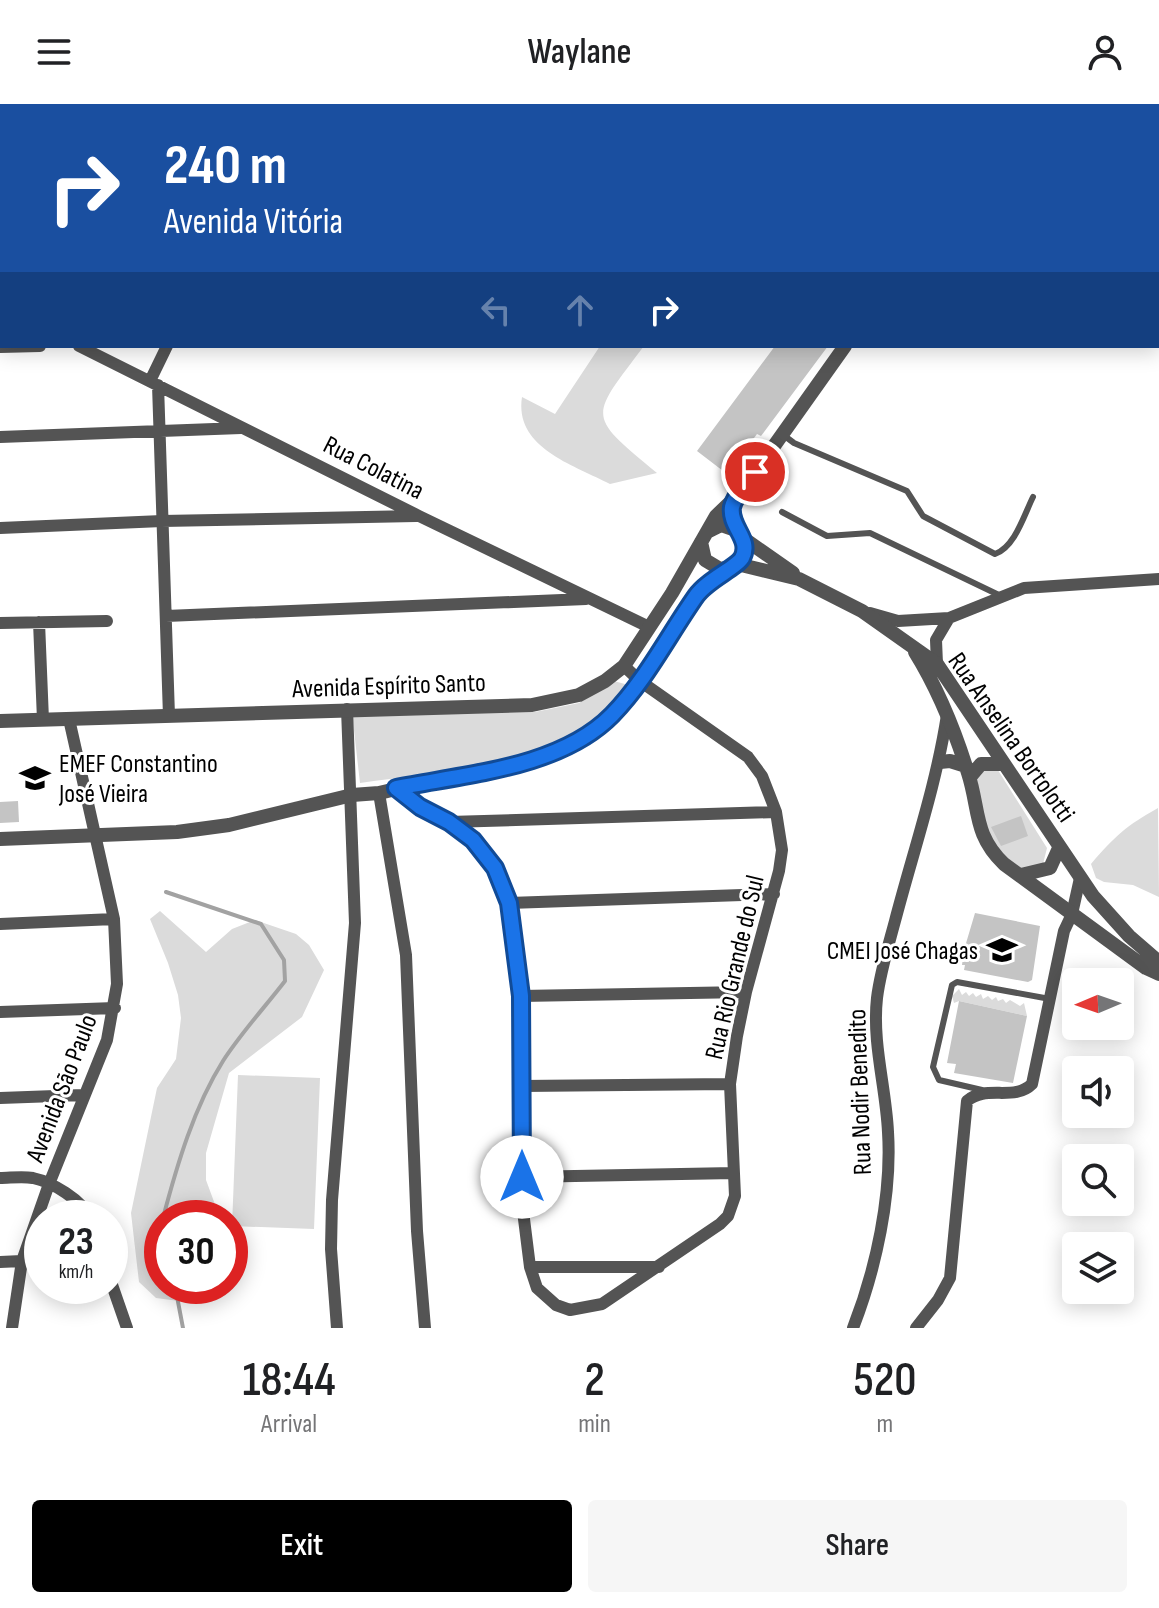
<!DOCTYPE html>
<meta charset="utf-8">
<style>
:root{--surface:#fff;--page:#f6f6f6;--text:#202124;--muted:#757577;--accent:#000}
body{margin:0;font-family:"Sofia Sans Condensed",sans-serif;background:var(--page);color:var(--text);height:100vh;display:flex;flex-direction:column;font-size:30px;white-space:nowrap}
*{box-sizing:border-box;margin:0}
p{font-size:26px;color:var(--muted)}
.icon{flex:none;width:44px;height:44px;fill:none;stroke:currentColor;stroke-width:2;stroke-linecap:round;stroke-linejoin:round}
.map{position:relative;height:1224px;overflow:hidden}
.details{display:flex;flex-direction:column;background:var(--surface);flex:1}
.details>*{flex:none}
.hud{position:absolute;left:0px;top:0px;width:1160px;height:244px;box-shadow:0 4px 20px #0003;background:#1a4fa0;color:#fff;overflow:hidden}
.needle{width:52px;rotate:268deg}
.fabs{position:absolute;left:1062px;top:864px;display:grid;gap:16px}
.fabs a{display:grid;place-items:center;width:72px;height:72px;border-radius:8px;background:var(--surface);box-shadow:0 4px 20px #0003;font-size:40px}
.speed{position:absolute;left:24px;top:1096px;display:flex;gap:16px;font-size:40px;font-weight:700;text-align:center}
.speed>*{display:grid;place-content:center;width:104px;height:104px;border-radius:50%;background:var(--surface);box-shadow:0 4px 20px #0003;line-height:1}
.speed small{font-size:20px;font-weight:400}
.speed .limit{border:12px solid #d22;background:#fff;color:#111}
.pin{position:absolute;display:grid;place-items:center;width:68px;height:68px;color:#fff;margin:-34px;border:4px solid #fff;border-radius:50%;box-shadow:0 2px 8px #0007}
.me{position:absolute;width:88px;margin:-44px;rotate:0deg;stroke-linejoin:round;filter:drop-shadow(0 0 6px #0008)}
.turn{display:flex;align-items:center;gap:28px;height:168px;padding:0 32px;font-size:36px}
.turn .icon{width:104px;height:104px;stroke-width:2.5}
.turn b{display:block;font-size:56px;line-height:68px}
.lanes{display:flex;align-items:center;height:76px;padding:0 32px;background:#0003;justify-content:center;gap:40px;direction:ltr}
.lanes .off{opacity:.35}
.eta{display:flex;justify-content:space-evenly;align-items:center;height:136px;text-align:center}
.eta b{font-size:48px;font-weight:600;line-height:56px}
.primary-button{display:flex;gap:16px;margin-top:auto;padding:16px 32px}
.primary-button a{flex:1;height:92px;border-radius:8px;background:var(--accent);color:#fff;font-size:32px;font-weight:600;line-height:92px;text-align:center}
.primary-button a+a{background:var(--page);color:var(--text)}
header{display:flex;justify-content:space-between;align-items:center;height:104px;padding:0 32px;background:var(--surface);font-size:36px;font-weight:600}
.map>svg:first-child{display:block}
.green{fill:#dbdbdb}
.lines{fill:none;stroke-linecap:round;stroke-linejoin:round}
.stream{stroke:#a2a2a2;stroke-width:4}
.building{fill:#c4c4c4}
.service{stroke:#545454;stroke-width:6}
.minor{stroke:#545454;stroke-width:12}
.tertiary{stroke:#545454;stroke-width:14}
.route-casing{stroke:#114b97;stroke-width:20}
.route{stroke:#1a73e8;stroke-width:14}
.labels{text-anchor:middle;stroke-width:6;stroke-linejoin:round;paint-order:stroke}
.street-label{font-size:26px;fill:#000;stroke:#fff}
.poi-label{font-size:26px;fill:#000;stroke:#fff;text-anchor:start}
</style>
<header><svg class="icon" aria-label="menu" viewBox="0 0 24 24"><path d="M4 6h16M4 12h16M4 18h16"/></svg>Waylane<svg class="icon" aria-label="person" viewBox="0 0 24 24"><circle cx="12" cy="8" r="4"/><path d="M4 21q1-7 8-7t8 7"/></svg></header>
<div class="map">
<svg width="1159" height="1224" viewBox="0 0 1159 1224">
<rect width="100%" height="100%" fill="#fff"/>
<path class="green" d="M600 242H644C589 315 586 310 657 369L610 380C574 361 514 344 522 293L555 310Z
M614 577 632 582C617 599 602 616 582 628 524 663 427 669 360 679L352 609 535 608 579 599Z
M996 663 1047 744 1043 760 1030 768 1008 760 984 722 976 670 979 667Z
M1158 704 1159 793 1133 781 1104 778 1096 774 1091 760C1114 733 1127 721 1158 704Z
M160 807 206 848 232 825 255 816 296 830 309 841 324 866 302 913 229 969 206 1049V1076L220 1114H162V1182H196L179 1197 156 1194 139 1178 131 1109 157 984 176 955 181 914 178 891 168 859 150 815Z
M959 885 962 891 966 888 969 892 973 889 976 893 981 890 983 895 988 892 992 896 996 893 998 897 1003 895 1006 899 1010 896 1020 902 1024 899 1027 912 959 897 954 899 952 892Z
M238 971 320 974 314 1125 232 1122Z"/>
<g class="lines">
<path class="stream" d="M163 1114C177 1061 194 1003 223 957 241 929 265 903 285 877L284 856 261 820 166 788
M162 1119V1129
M175 1182 183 1224"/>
</g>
<path class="building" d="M775 242H828L761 332 757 330 727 370 697 347Z
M18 697 19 718 0 719V698Z
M1021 712 1028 732 1001 742 991 723Z
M975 809 1040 822 1032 876 1028 878 964 866 965 861H962L964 846Z
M959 897 1027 912 1013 979 954 969 956 960 947 959Z"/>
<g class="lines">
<path class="service" d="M782 330 794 339 907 387 923 412 995 450C1015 443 1024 411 1033 393
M782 408 827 432 870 429 1001 492
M982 986 939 976 933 963 952 881 957 878 1050 895"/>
<path class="minor" d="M689 0 690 2
M25 2 28 0
M0 25 2 23
M0 152H2
M79 242 419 412 649 523
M0 243 40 242
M150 277 167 242
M158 281 169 612
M0 333 241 324
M0 424 162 417 416 412
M870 509 898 517 949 514 1024 484 1159 475
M166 512 586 495
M39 518 43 616
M0 519 107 517
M937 560 936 536 949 514
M396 684 420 703 449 718 473 736 495 764 509 799 521 892 523 1107 530 1163 537 1184 556 1201 570 1206 602 1200 720 1120 728 1112 735 1092 730 980 737 932 746 888 779 767 782 746 776 708 762 672 748 653 640 577 624 562
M379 689 406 851 417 1127 425 1224
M449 718 776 708
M509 799 774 790
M0 820 114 815
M521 892 746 888
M0 908 115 904
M522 982 730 980
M0 994 83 991
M522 1073 734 1069
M0 1074C10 1074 22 1072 33 1074 52 1078 82 1096 90 1114
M0 1158 22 1157
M530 1163H659
M110 1175 127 1224
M12 1224 22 1157 49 1080 107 936 117 880 114 815 69 615
M337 1224 331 1145 332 1096 355 819 347 605
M853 1224C876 1165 892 1091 888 1028 886 984 872 939 877 894 880 869 888 843 895 817 913 748 936 682 947 611
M916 1224 938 1196 950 1174 967 997C986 980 1014 998 1032 980L1064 827 1072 810 1080 774"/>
<path class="tertiary" d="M1003 2 1004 0
M1024 2 1025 0
M743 434 793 469
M701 438 705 456 720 465C742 463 751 445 738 427L721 421 707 428
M737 460 799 475 862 507 937 560 1093 792 1129 832 1159 858
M915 548C938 585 955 627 968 669 980 706 973 730 1004 760L1146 864 1159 870
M0 617 532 601 579 591 605 577 624 562 672 489 716 412 742 387 845 242
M940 658 950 657 966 662
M970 673 981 660H1003
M0 735 177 728 229 721 352 691 379 689C445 672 532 670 589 631 608 618 625 597 639 578 670 538 685 494 728 464
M1021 771 1050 764 1059 744"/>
</g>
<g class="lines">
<g class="route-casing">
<path id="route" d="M522 1073 521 892 509 799 495 764 473 736 449 718 420 703 396 684C466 670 560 664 612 611 646 576 668 532 696 492 707 476 736 464 742 454 752 435 729 423 732 403 735 391 748 378 755 368"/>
</g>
<use href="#route" class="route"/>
</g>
<defs>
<g id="school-bare" transform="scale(2.4)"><path d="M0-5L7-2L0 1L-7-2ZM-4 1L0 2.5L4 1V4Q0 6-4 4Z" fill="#000" stroke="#fff" stroke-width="2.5" paint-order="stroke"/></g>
</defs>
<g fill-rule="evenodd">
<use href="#school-bare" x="35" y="674"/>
<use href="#school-bare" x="1002" y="846"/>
</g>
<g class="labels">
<g class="street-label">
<text transform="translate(374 363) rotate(27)" y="9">Rua Colatina</text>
<text transform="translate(389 581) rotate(-2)" y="9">Avenida Espírito Santo</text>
<text transform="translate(1012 633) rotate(55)" y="9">Rua Anselina Bortolotti</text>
<text transform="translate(734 863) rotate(-77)" y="9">Rua Rio Grande do Sul</text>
<text transform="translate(61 984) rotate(-69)" y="9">Avenida São Paulo</text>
<text transform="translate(859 988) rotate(-92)" y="9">Rua Nodir Benedito</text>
</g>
<g class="poi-label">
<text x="59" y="668">EMEF Constantino<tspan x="59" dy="30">José Vieira</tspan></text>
<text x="978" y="855" text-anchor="end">CMEI José Chagas</text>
</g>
</g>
</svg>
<div class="fabs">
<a><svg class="needle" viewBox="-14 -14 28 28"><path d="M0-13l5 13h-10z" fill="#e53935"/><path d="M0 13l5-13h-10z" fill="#757577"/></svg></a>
<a><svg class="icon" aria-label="sound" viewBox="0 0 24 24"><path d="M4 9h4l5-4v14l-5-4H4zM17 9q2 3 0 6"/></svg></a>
<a><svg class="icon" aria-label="search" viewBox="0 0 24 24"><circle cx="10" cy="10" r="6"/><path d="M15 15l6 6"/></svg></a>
<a><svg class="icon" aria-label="layers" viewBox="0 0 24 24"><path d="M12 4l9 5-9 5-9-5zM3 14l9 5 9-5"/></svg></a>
</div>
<div class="speed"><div>23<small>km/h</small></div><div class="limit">30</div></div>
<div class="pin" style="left:755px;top:368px;background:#d93025"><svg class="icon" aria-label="arrive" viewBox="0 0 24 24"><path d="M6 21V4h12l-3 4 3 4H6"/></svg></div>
<svg class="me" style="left:522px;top:1073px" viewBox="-20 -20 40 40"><circle r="19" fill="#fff"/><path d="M0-13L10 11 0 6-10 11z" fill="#1a73e8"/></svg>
<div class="hud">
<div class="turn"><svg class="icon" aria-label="right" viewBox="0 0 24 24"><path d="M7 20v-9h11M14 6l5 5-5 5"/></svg><div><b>240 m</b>Avenida Vitória</div></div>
<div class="lanes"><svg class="icon off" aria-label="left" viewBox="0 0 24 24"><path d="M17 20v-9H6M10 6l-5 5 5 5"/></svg><svg class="icon off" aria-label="ahead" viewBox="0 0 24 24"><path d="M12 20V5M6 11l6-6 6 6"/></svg><svg class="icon" aria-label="right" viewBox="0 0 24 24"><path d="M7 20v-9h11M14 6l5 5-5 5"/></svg></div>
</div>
</div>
<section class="details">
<div class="eta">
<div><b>18:44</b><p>Arrival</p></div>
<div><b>2</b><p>min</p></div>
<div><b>520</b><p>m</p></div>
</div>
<div class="primary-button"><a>Exit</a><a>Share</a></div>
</section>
